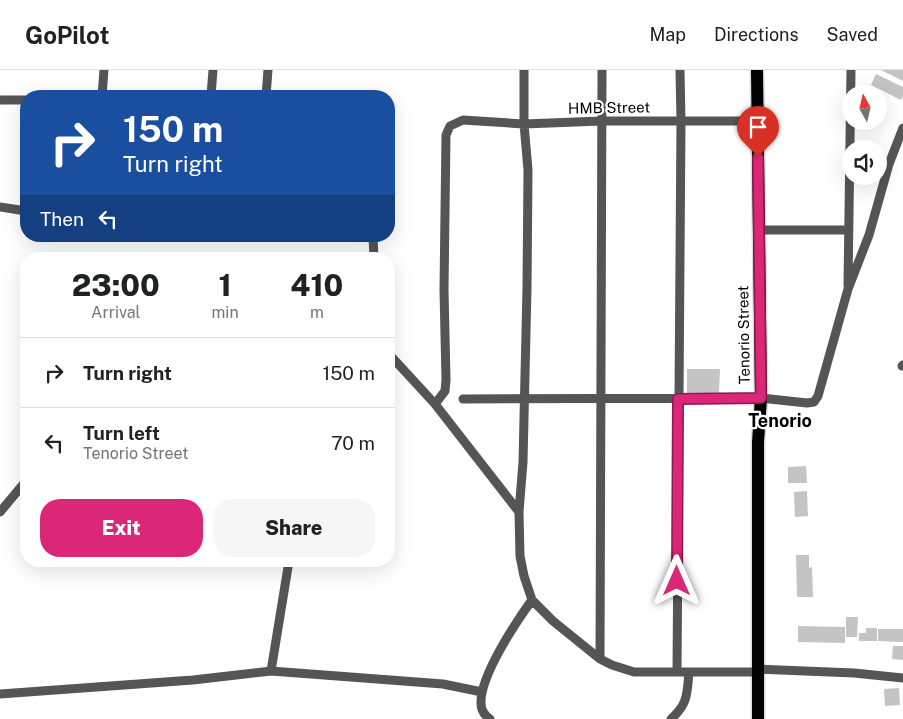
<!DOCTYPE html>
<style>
:root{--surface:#fff;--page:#f6f6f6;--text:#202124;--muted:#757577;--line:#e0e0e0;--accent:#db2777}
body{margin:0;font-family:"Public Sans",sans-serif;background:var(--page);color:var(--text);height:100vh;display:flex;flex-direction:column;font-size:19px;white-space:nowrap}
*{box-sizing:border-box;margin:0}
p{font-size:16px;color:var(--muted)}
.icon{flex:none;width:28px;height:28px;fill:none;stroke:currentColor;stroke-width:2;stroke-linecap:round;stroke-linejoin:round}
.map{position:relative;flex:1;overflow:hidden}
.panel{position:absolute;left:20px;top:182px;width:375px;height:315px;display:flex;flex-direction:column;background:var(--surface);border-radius:20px;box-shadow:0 5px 20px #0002}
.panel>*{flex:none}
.guide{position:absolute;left:20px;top:20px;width:375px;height:152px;border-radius:20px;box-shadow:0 5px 20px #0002;background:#1a4fa0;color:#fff;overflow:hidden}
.needle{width:32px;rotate:352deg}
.fabs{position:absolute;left:842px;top:15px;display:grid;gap:10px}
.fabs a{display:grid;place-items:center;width:45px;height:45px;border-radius:50%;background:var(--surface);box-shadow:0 5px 20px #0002;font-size:25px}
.pin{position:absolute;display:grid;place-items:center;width:42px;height:42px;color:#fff;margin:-51px -21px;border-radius:50% 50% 50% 0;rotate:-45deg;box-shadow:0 0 5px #0007}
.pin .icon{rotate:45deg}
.me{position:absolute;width:55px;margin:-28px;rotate:0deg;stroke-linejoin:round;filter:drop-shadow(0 0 4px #0008)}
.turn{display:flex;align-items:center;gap:18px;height:105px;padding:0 20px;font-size:22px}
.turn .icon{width:65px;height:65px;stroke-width:2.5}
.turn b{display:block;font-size:35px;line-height:42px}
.then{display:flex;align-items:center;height:48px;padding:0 20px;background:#0003;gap:10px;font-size:19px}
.eta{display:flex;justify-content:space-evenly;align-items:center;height:85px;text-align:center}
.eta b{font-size:30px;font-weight:800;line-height:35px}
.primary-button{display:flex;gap:10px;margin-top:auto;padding:10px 20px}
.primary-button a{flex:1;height:58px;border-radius:20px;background:var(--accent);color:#fff;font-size:20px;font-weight:800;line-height:58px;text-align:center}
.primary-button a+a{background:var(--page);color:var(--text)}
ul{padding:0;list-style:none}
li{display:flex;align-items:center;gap:15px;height:70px;padding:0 20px;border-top:1px solid var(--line)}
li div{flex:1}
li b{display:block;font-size:19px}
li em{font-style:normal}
header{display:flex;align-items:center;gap:30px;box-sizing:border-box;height:70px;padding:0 25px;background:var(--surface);border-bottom:1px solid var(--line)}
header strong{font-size:24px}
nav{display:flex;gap:28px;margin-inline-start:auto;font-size:18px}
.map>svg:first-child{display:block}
.building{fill:#c4c4c4}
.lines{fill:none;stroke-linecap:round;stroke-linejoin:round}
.primary-casing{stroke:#dbdbdb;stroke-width:15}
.street{stroke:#555;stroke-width:9}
.primary{stroke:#000;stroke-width:12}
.route-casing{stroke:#8e194d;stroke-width:12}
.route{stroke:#db2777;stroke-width:9}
.labels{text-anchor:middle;stroke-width:4.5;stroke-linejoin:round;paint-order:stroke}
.street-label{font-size:15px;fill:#000;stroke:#fff}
.quarter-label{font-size:18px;font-weight:bold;fill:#000;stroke:#fff}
</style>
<header>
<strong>GoPilot</strong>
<nav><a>Map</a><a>Directions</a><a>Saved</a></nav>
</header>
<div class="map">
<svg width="903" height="649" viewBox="0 0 903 649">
<rect width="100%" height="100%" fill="#fff"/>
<path class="building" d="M881 0H903V11Z
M876 4 903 17V26L901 30 871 15Z
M687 299H720L719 323H687Z
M806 396 807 413H788V397Z
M807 421 808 446 795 447 794 422Z
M796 485H809V498L812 497 813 527H797Z
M846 547H858L857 567H846Z
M798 556 845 557V573L798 572Z
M866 558H877V571H859V563H866Z
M878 559H903V572L878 571Z
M893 576H903V590L892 589Z
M899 618 900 635 885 636 884 619Z"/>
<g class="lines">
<g class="primary-casing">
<path id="primary" d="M757 0 761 328 758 372V649"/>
</g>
<path class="street" d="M524 0V54L528 100 527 218 523 392 519 442 520 486 524 506 532 530 553 551 600 589
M602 0 600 589 612 595 634 602H758
M102 26 104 0
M211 26 213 0
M266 26 268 0
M0 30H26
M0 137 26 141
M758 160H848
M373 166 374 189
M848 215 851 0
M389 284 435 334
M902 296 903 295
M463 329 761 328 807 333 814 332 818 326 848 219 869 165 889 94 903 58
M0 442 26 411
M519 442 435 334 445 321 446 310 444 220 446 65 450 56 463 50 524 54 601 51H757
M758 599 854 603 903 608
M271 601 289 491
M677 602 681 51 680 0
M0 624 193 610 271 601 443 614 482 622
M490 649C484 645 481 640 481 633 480 606 516 552 532 530
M671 649C688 634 687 624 689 602"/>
<use href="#primary" class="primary"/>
</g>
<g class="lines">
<g class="route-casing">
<path id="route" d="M677 511 678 329 761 328 758 87"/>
</g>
<use href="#route" class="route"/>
</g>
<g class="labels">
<g class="street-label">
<text transform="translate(609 38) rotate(-1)" y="5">HMB Street</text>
<text transform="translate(744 265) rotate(-91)" y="5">Tenorio Street</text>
</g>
<g class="quarter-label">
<text x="780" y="357">Tenorio</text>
</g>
</g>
</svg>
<div class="fabs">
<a><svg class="needle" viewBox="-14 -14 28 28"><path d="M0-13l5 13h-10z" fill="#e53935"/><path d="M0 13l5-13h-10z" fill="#757577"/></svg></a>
<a><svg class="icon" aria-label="sound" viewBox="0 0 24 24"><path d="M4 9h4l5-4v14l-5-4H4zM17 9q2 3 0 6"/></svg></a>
</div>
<div class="pin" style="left:758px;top:87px;background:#d93025"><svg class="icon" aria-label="arrive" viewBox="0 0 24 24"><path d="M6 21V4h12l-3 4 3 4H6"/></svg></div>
<svg class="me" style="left:677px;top:511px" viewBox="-20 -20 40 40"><path d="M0-17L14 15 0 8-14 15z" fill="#db2777" stroke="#fff" stroke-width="4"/></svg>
<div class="guide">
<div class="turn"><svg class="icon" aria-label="right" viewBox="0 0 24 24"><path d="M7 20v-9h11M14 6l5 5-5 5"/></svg><div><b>150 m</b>Turn right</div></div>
<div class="then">Then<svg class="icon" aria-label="left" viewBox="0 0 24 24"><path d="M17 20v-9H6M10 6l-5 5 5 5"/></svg></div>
</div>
<section class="panel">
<div class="eta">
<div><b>23:00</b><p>Arrival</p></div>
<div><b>1</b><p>min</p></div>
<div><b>410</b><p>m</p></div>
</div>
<ul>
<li><svg class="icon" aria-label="right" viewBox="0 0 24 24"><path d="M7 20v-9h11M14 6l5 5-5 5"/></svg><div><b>Turn right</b></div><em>150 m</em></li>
<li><svg class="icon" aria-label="left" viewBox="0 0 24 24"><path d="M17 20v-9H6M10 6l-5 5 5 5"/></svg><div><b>Turn left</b><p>Tenorio Street</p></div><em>70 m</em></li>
</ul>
<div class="primary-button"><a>Exit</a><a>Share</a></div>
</section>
</div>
